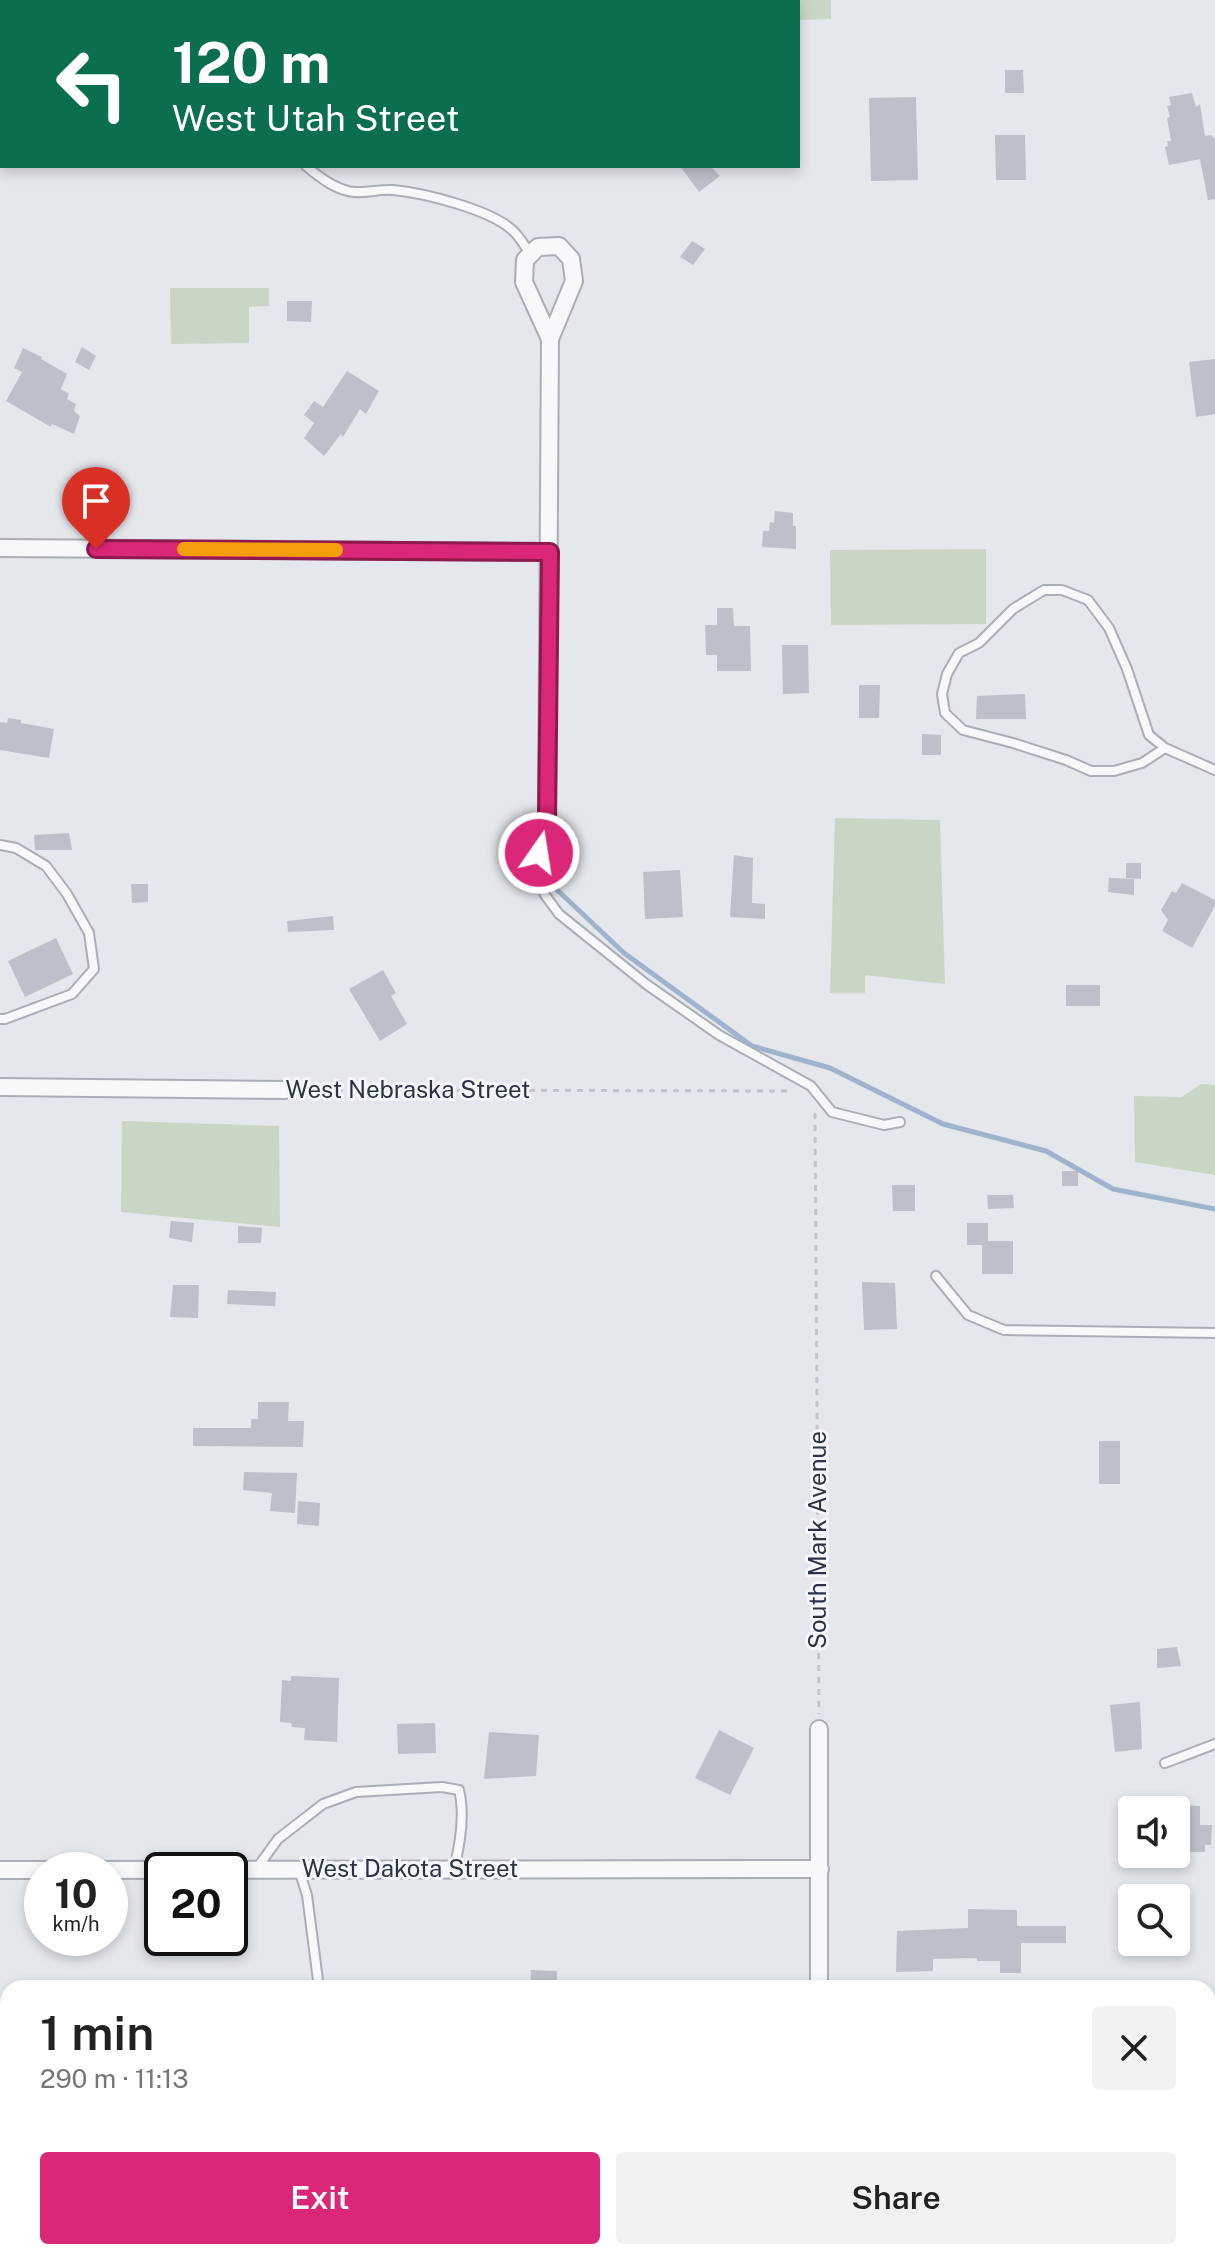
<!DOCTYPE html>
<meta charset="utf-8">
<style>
:root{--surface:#fff;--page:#f2f2f2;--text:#222;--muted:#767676;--accent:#db2777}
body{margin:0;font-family:"Public Sans",sans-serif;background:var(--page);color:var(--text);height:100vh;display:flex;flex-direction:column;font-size:30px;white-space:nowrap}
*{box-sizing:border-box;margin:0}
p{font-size:26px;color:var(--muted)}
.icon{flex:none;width:44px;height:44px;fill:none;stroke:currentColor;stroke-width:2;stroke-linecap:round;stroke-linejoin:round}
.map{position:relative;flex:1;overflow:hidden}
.sheet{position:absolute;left:0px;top:1980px;width:1216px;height:280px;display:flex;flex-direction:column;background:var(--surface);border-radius:24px 24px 0 0;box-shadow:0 4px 12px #0003}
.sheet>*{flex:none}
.guide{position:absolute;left:0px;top:0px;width:800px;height:168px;box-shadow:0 4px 12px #0003;background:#0b6e4f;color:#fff;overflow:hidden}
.controls{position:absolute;left:1118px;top:1796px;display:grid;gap:16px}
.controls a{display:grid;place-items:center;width:72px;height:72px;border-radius:8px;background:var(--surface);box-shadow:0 4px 12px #0003;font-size:40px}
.speed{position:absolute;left:24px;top:1852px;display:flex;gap:16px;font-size:40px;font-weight:700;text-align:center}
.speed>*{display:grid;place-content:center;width:104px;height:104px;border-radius:50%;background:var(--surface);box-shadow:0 4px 12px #0003;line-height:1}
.speed small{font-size:20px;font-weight:400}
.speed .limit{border:4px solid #111;border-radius:12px;background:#fff;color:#111}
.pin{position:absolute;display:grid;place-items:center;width:68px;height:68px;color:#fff;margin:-82px -34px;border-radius:50% 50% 50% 0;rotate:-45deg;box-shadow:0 0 8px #0007}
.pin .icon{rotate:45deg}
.me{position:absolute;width:88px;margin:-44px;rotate:13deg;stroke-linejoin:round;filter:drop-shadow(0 0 6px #0008)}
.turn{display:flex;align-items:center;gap:28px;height:168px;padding:0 40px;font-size:36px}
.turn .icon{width:104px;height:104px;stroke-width:2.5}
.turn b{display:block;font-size:56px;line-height:68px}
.round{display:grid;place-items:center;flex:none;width:84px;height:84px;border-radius:8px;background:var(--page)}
.head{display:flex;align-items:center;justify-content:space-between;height:136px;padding:0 40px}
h1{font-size:48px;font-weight:600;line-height:60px}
.button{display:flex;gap:16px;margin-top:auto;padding:16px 40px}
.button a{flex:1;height:92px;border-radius:8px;background:var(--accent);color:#fff;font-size:32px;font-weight:600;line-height:92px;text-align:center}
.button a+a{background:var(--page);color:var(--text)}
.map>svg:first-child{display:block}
.built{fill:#d2d6de}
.green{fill:#c9d6c5}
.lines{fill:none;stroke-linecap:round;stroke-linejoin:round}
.stream{stroke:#9fb4cc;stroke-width:5}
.building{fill:#bbc0ca}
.lane-casing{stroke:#a9aeb7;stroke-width:12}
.street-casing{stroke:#a9aeb7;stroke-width:20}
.path{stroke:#c2c5cb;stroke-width:3;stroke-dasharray:6 6;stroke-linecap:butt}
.lane{stroke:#f7f8fa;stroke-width:8}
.street{stroke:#f7f8fa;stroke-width:16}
.route-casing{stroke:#8e194d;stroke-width:20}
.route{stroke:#db2777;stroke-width:14}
.slow{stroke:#f59e0b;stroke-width:14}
.labels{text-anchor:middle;stroke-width:6;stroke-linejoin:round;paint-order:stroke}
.street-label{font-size:24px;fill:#2b3445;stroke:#f4f6f9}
</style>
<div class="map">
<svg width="1215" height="2260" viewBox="0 0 1215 2260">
<rect width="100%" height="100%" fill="#e4e7ec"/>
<path class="built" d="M0 0H298V2H2V23H0Z"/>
<path class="green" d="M298 0H831V19L798 20V2H298Z
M170 288H269V306L249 307V343L171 344Z
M986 549V624L831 625 830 550Z
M835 818 940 820 945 984 865 975V993H830Z
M1201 1084 1215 1085V1175L1135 1162 1134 1096 1182 1097Z
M122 1121 279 1126 280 1227 121 1212Z
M0 2136H8V2252H829V2260H0Z"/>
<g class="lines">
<path class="stream" d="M553 886 624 953 752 1046 830 1068 943 1124 1046 1151 1113 1189 1215 1209"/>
</g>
<path class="building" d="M1005 70H1023L1024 93H1005Z
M1192 93 1196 107 1200 104 1205 136 1211 135 1215 139V199L1208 200 1200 159 1169 165 1165 147 1168 146 1167 141H1171L1167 118 1170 117 1167 106 1171 105 1169 97Z
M916 97 918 180 871 181 869 98Z
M995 135H1025L1026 180H996Z
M680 166H710L720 176 699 192Z
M692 241 705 249 693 265 680 257Z
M287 301H312L311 322 287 321Z
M82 347 96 356 89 370 75 362Z
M23 348 42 357 41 359 67 374 61 389 69 394 67 399 76 404 74 411 80 416 74 434 52 424 51 427 6 401 22 372 14 368Z
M1215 359V414L1196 417 1189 362Z
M347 371 379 391 366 414 360 409 343 437 341 434 324 456 304 438 314 423 304 415 314 401 323 407Z
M775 511 793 513V526H796V549L762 547 763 531H769L770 522 774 523Z
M717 608H733L734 626H750L751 671H717V655H706L705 625H717Z
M782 645H808L809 693 783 694Z
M859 685H880L879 718H859Z
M1025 694 1026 719H976L977 696Z
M8 718 21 720V723L54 729 49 758 0 750V722L7 723Z
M922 734 941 735V755H922Z
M69 833 72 850H35L34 835Z
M734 855 753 858 752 903 765 904V919L730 917Z
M1126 863H1141V879L1126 878Z
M680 870 683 917 645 919 643 872Z
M1109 878 1134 879V895L1108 892Z
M1182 883 1215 900V906L1192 948 1162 931 1168 920 1161 910 1172 891 1176 893Z
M131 884H148V902L132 903Z
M333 916 334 930 288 932 287 921Z
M56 938 73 974 25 997 8 961Z
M383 970 396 993 391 996 407 1024 380 1041 349 989Z
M1066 985H1100V1006H1066Z
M1062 1171H1078V1186H1062Z
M892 1185H915V1211H893Z
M987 1195H1013L1014 1208 988 1209Z
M171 1221 194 1223 192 1242 169 1238Z
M967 1223H988V1241H1013V1274H982V1245H967Z
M238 1226 262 1228 261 1243H238Z
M862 1282 895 1283 897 1329 864 1330Z
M173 1285H199L198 1318 170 1317Z
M228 1290 276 1292 275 1306 227 1304Z
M258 1402H289L288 1421H304L303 1447 193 1446V1428H251V1419H258Z
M1099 1441H1120V1484H1099Z
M244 1472 297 1473 295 1513 270 1511 272 1493 243 1490Z
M298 1501 320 1503 319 1526 297 1524Z
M1177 1647 1181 1666 1157 1668V1649Z
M291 1676 339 1678 337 1742 304 1740 305 1728 292 1727 291 1723 280 1722 282 1680 291 1681Z
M1140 1702 1142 1749 1115 1752 1110 1705Z
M435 1723 436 1753 398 1754 397 1724Z
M719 1730 754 1748 730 1795 695 1778Z
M489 1732 539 1735 536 1776 484 1779Z
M1180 1805 1200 1806V1825H1212L1211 1845H1205V1852H1176V1828L1180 1827Z
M968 1909 1017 1910V1926H1066V1943H1021V1973H1000V1961H977V1958L933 1959V1971L896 1972 897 1931 968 1928Z
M531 1970 557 1971V1988H530Z"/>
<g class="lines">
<g class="lane-casing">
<path id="lane" d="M306 166C319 177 337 191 355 192 368 193 380 189 393 190 424 193 488 209 511 229 519 235 524 245 530 254
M1165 748 1142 763 1114 771H1091L1066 760 1013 743 963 730 945 713 942 694 947 674 959 653 979 643 1013 609 1044 590H1062L1088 600 1109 628 1127 669 1149 735 1165 748 1215 770
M547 819 539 853 538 873 545 895 559 914 646 984 719 1035 811 1086 832 1112 884 1125 900 1122
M0 845 16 848 46 866 67 894 89 933 94 969 72 994 5 1019H0
M936 1276 968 1315 1004 1330 1215 1333
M1165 1763 1215 1744
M257 1868 278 1839 323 1804 356 1792 442 1787 459 1790C465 1814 460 1845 454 1869
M299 1870 307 1895 319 1988"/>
</g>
<g class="street-casing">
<path id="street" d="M0 548 550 552
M547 819 550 339 574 281 571 259 559 246 538 247 525 260 524 282 550 339
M0 1087 285 1090
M0 1870 820 1869
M819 1988V1729"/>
</g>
<path class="path" d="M301 1090 793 1091
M815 1113 819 1714"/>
<use href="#lane" class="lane"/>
<use href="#street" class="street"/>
</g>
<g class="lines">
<g class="route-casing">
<path id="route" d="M96 549 550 552 547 819 539 853"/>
</g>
<use href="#route" class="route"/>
<path class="slow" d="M184 549 336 550"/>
</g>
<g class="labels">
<g class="street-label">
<text x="408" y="1098">West Nebraska Street</text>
<text transform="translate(818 1540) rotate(-90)" y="8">South Mark Avenue</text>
<text x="410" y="1877">West Dakota Street</text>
</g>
</g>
</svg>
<div class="controls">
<a><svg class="icon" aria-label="sound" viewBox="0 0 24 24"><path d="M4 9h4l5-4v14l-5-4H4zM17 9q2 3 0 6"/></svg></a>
<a><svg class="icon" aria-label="search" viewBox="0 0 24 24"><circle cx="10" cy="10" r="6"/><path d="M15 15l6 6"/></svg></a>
</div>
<div class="speed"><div>10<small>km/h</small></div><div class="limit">20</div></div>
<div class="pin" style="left:96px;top:549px;background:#d93025"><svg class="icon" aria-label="arrive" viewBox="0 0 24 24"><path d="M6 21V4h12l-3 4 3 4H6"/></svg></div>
<svg class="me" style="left:539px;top:853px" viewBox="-20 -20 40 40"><circle r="17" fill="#db2777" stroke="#fff" stroke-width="3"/><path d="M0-11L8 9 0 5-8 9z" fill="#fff"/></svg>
<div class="guide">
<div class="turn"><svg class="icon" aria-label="left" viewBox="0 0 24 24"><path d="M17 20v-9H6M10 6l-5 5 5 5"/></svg><div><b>120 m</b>West Utah Street</div></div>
</div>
<section class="sheet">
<div class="head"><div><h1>1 min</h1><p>290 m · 11:13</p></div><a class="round"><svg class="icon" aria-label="close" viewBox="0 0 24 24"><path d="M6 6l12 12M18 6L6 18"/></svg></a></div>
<div class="button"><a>Exit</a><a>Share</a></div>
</section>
</div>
